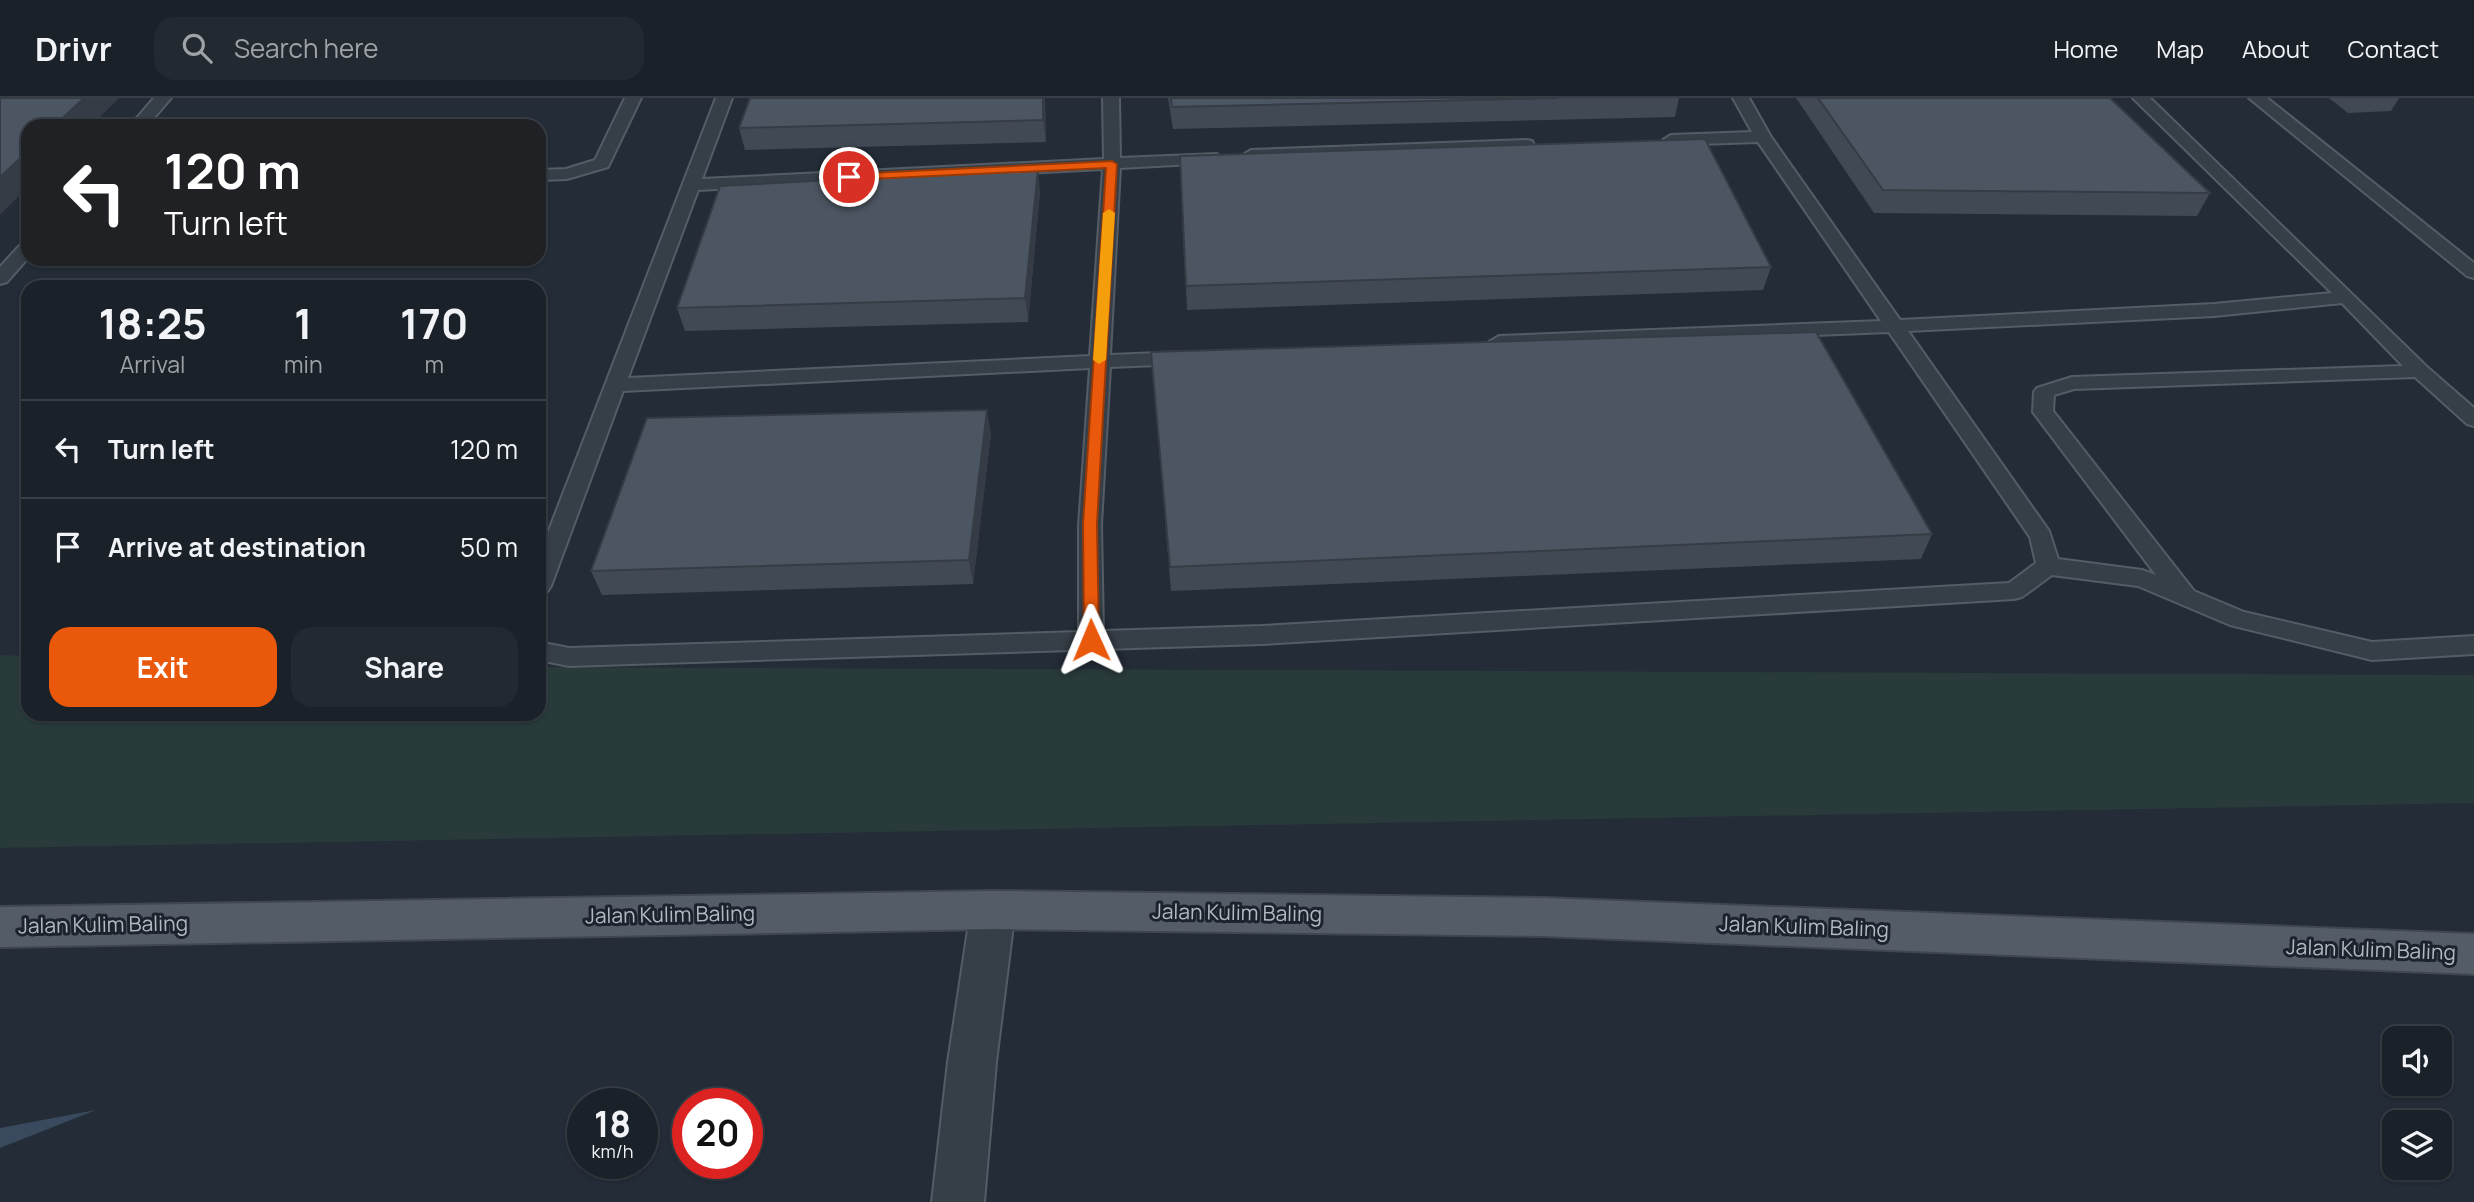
<!DOCTYPE html>
<style>
:root{--surface:#1a2129;--page:#232931;--text:#f1f3f6;--muted:#9fa3a8;--line:#383e46;--accent:#ea580c}
body{margin:0;font-family:Manrope,sans-serif;background:var(--page);color:var(--text);height:100vh;display:flex;flex-direction:column;font-size:26px;white-space:nowrap}
*{box-sizing:border-box;margin:0}
p{font-size:23px;color:var(--muted)}
.icon{flex:none;width:38px;height:38px;fill:none;stroke:currentColor;stroke-width:2;stroke-linecap:round;stroke-linejoin:round}
.map{position:relative;flex:1;overflow:hidden}
.side{position:absolute;left:21px;top:182px;width:525px;height:441px;display:flex;flex-direction:column;background:var(--surface);border-radius:21px;box-shadow:0 2px 5px #0004,0 0 0 2px var(--line)}
.side>*{flex:none}
.top-card{position:absolute;left:21px;top:21px;width:525px;height:147px;border-radius:21px;box-shadow:0 2px 5px #0004,0 0 0 2px var(--line);background:#202124;color:#fff;overflow:hidden}
.tools{position:absolute;left:2382px;top:928px;display:grid;gap:14px}
.tools a{display:grid;place-items:center;width:70px;height:70px;border-radius:14px;background:var(--surface);box-shadow:0 2px 5px #0004,0 0 0 2px var(--line);font-size:35px}
.speed{position:absolute;left:567px;top:990px;display:flex;gap:14px;font-size:35px;font-weight:700;text-align:center}
.speed>*{display:grid;place-content:center;width:91px;height:91px;border-radius:50%;background:var(--surface);box-shadow:0 2px 5px #0004,0 0 0 2px var(--line);line-height:1}
.speed small{font-size:18px;font-weight:400}
.speed .limit{border:10px solid #d22;background:#fff;color:#111}
.pin{position:absolute;display:grid;place-items:center;width:60px;height:60px;color:#fff;margin:-30px;border:4px solid #fff;border-radius:50%;box-shadow:0 2px 7px #0007}
.me{position:absolute;width:77px;margin:-38px;rotate:359deg;stroke-linejoin:round;filter:drop-shadow(0 0 5px #0008)}
.turn{display:flex;align-items:center;gap:24px;height:147px;padding:0 28px;font-size:32px}
.turn .icon{width:91px;height:91px;stroke-width:2.5}
.turn b{display:block;font-size:49px;line-height:60px}
.eta{display:flex;justify-content:space-evenly;align-items:center;height:119px;text-align:center}
.eta b{font-size:42px;font-weight:700;line-height:49px}
.cta{display:flex;gap:14px;margin-top:auto;padding:14px 28px}
.cta a{flex:1;height:80px;border-radius:21px;background:var(--accent);color:#fff;font-size:28px;font-weight:700;line-height:80px;text-align:center}
.cta a+a{background:var(--page);color:var(--text)}
ul{padding:0;list-style:none}
li{display:flex;align-items:center;gap:21px;height:98px;padding:0 28px;border-top:2px solid var(--line)}
li div{flex:1}
li b{display:block;font-size:26px}
li em{font-style:normal}
header{display:flex;align-items:center;gap:42px;box-sizing:border-box;height:98px;padding:0 35px;background:var(--surface);border-bottom:2px solid var(--line)}
header strong{font-size:33px}
nav{display:flex;gap:38px;margin-inline-start:auto;font-size:24px}
.search{width:490px;height:63px;background:var(--page);display:flex;align-items:center;gap:18px;box-sizing:border-box;padding:0 24px;border-radius:21px;color:var(--muted);font-size:26px}
.map>svg:first-child{display:block}
.green{fill:#283a3a}
.water{fill:#3a4a5e}
.lines{fill:none;stroke-linecap:round;stroke-linejoin:round}
.service-casing{stroke:#545c65;stroke-width:4}
.minor-casing{stroke:#545c65;stroke-width:4}
.primary-casing{stroke:#404750;stroke-width:4}
.service{fill:#363e47;fill-rule:evenodd}
.minor{fill:#363e47;fill-rule:evenodd}
.primary{fill:#545d67;fill-rule:evenodd}
.wall{fill:#414a54}
.shaded-wall{fill:#353c45}
.building{fill:#4c5662;stroke:#353c45;stroke-width:2}
.route{fill:#ea580c;stroke:#983908;stroke-width:2}
.slow{fill:#f59e0b}
.labels{text-anchor:middle;stroke-width:6;stroke-linejoin:round;paint-order:stroke}
.street-label{font-size:21px;fill:#b1b9c3;stroke:#1c232c}
</style>
<header>
<strong>Drivr</strong>
<div class="search"><svg class="icon" aria-label="search" viewBox="0 0 24 24"><circle cx="10" cy="10" r="6"/><path d="M15 15l6 6"/></svg>Search here</div>
<nav><a>Home</a><a>Map</a><a>About</a><a>Contact</a></nav>
</header>
<div class="map">
<svg width="2474" height="1104" viewBox="0 0 2474 1104">
<rect width="100%" height="100%" fill="#232c37"/>
<path class="green" d="M0 557 28 558V616H539V569L2474 577V705L0 750Z"/>
<path class="water" d="M96 1012 0 1050V1030Z"/>
<g class="lines">
<g class="service-casing">
<path id="service" d="M154 0H171L147 28H130Z
M625 0H641L608 69 567 81 539 82V72L566 71 595 62Z
M716 0H732L702 81 1104 61 1103 0H1119L1120 60 1217 56 1219 60 1217 64 1211 65 1120 70 1110 257 1183 254 1190 256 1193 260 1190 264 1183 266 1110 269 1101 427 1103 533 1262 528 2009 485 2036 465 2030 439 1889 234 1499 250 1489 244 1499 238 1881 223 1758 44 1671 47 1663 42 1671 37 1752 34 1733 0H1749L1771 39 1900 222 2214 206 2332 195 2133 0H2150L2427 269 2474 310V328L2467 326 2415 279 2074 291 2054 297 2053 313 2194 493 2244 514 2372 544 2474 538V556L2372 562 2230 527 2138 488 2052 477 2022 499 2014 501 1262 546 569 568 539 562V544L569 550 1079 534V427L1090 270 623 293 551 488 547 494 539 496V458ZM1103 71 1090 258 628 280 698 92ZM2342 205 2403 268 2072 279 2037 290 2034 294 2033 314 2156 477 2142 472 2058 461 2049 433 1908 233 2214 218Z
M2249 0H2267L2474 165V180L2467 178Z
M1526 42 1532 43 1534 47 1532 51 1251 62 1243 57 1251 52Z
M28 144V160L7 184 0 186V169L22 145Z"/>
</g>
<g class="minor-casing">
<path id="minor" d="M993 793 1009 798 1015 812 996 964 984 1104H932L948 964 971 812 977 798Z"/>
</g>
<g class="primary-casing">
<path id="primary" d="M993 793 1544 800 2474 836V876L1544 838 993 831 0 849V809Z"/>
</g>
<use href="#service" class="service"/>
<use href="#minor" class="minor"/>
<use href="#primary" class="primary"/>
</g>
<path class="wall" d="M750 0H1045L1046 44 745 52 739 30Z
M1168 0H1679L1675 19 1173 31Z
M1796 0H2110L2210 95 2197 118 1874 115Z
M2329 0H2399L2391 13 2348 15Z
M1180 58 1771 169 1763 192 1187 212Z
M1040 94 1028 224 685 233 677 210Z
M1151 254 1932 436 1921 461 1171 493Z
M991 336 973 486 602 497 591 473Z"/>
<path class="shaded-wall" d="M84 0H119L91 28H54Z
M1043 0H1045L1046 44 1043 22Z
M28 53V89L0 117V79Z
M1038 71 1040 94 1028 224 1025 200Z
M987 312 991 336 973 486 969 462Z"/>
<path class="building" d="M0 0H84L54 28H28V53L0 79Z
M750 0H1043V22L739 30Z
M1171 0H1558L1172 9Z
M1818 0H2110L2210 95 1883 92Z
M1705 41 1771 169 1186 188 1180 58Z
M1038 71 1025 200 677 210 720 88Z
M1816 234 1932 436 1170 469 1151 254Z
M987 312 969 462 591 473 647 320Z"/>
<path class="route" d="M1112 63 1117 66 1097 426 1099 542 1091 547 1084 542 1083 426 1106 70 849 82 843 79 849 76Z"/>
<path class="slow" d="M1109 111 1115 115 1106 262 1099 266 1093 262 1103 115Z"/>
<g class="labels">
<g class="street-label">
<text transform="translate(1237 815) rotate(1)" y="7">Jalan Kulim Baling</text>
<text transform="translate(670 817) rotate(-1)" y="7">Jalan Kulim Baling</text>
<text transform="translate(103 827) rotate(-1)" y="7">Jalan Kulim Baling</text>
<text transform="translate(1804 829) rotate(2)" y="7">Jalan Kulim Baling</text>
<text transform="translate(2371 852) rotate(2)" y="7">Jalan Kulim Baling</text>
</g>
</g>
</svg>
<div class="tools">
<a><svg class="icon" aria-label="sound" viewBox="0 0 24 24"><path d="M4 9h4l5-4v14l-5-4H4zM17 9q2 3 0 6"/></svg></a>
<a><svg class="icon" aria-label="layers" viewBox="0 0 24 24"><path d="M12 4l9 5-9 5-9-5zM3 14l9 5 9-5"/></svg></a>
</div>
<div class="speed"><div>18<small>km/h</small></div><div class="limit">20</div></div>
<div class="pin" style="left:849px;top:79px;background:#d93025"><svg class="icon" aria-label="arrive" viewBox="0 0 24 24"><path d="M6 21V4h12l-3 4 3 4H6"/></svg></div>
<svg class="me" style="left:1091px;top:542px" viewBox="-20 -20 40 40"><path d="M0-17L14 15 0 8-14 15z" fill="#ea580c" stroke="#fff" stroke-width="4"/></svg>
<div class="top-card">
<div class="turn"><svg class="icon" aria-label="left" viewBox="0 0 24 24"><path d="M17 20v-9H6M10 6l-5 5 5 5"/></svg><div><b>120 m</b>Turn left</div></div>
</div>
<section class="side">
<div class="eta">
<div><b>18:25</b><p>Arrival</p></div>
<div><b>1</b><p>min</p></div>
<div><b>170</b><p>m</p></div>
</div>
<ul>
<li><svg class="icon" aria-label="left" viewBox="0 0 24 24"><path d="M17 20v-9H6M10 6l-5 5 5 5"/></svg><div><b>Turn left</b></div><em>120 m</em></li>
<li><svg class="icon" aria-label="arrive" viewBox="0 0 24 24"><path d="M6 21V4h12l-3 4 3 4H6"/></svg><div><b>Arrive at destination</b></div><em>50 m</em></li>
</ul>
<div class="cta"><a>Exit</a><a>Share</a></div>
</section>
</div>
